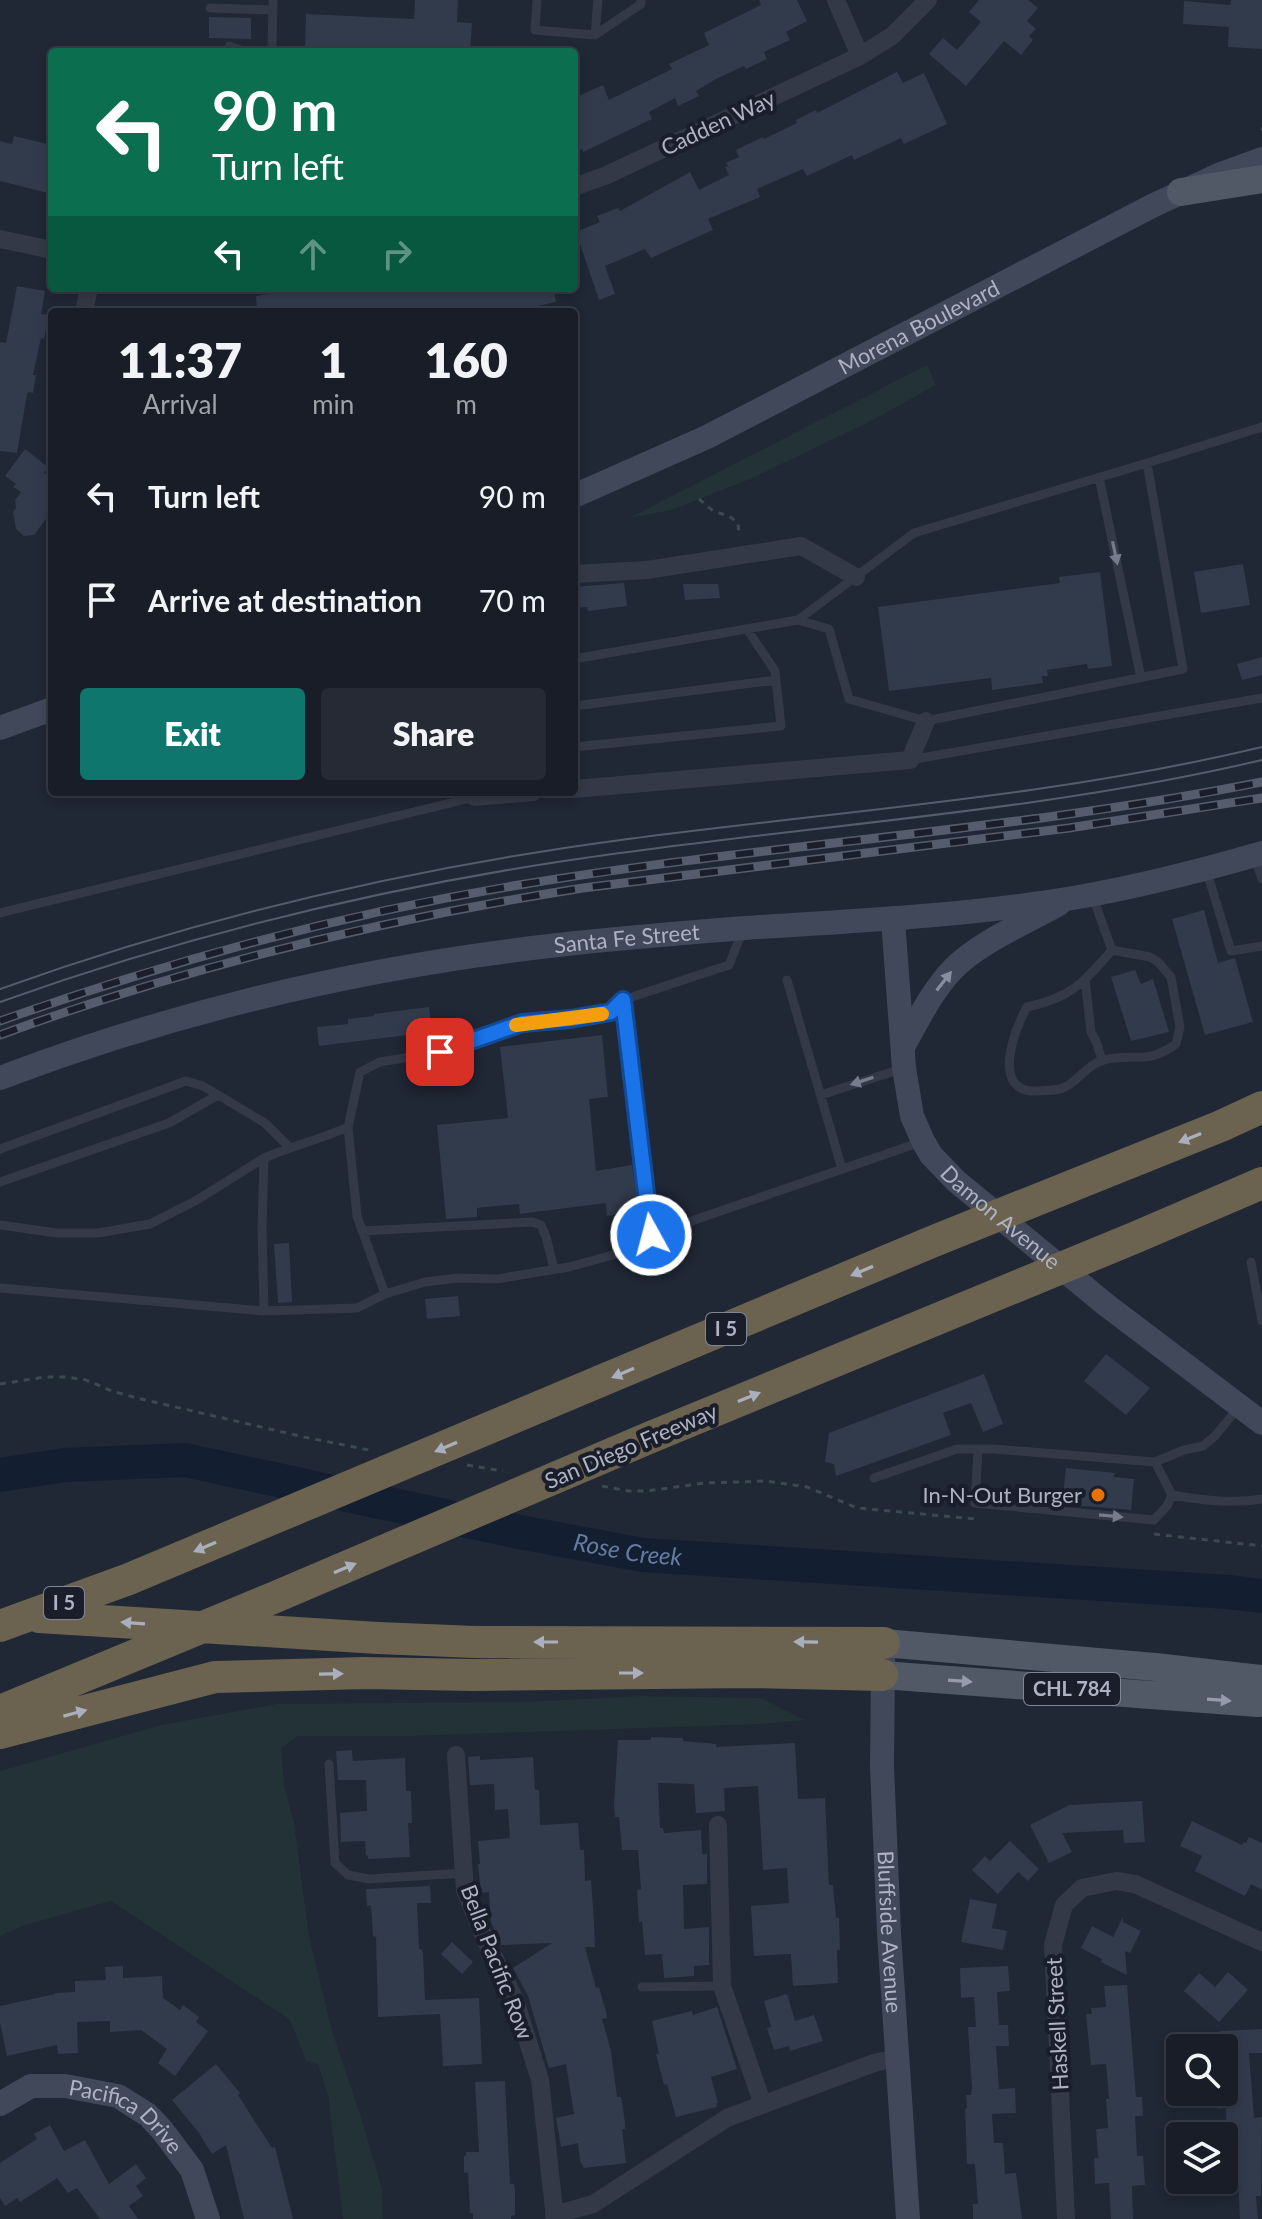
<!DOCTYPE html>
<style>
:root{--surface:#181d28;--page:#252a34;--text:#f1f3f6;--muted:#9fa2a8;--line:#363b45;--accent:#0f766e}
body{margin:0;font-family:Lato,sans-serif;background:var(--page);color:var(--text);height:100vh;display:flex;flex-direction:column;font-size:30px;white-space:nowrap}
*{box-sizing:border-box;margin:0}
p{font-size:26px;color:var(--muted)}
.icon{flex:none;width:44px;height:44px;fill:none;stroke:currentColor;stroke-width:2;stroke-linecap:round;stroke-linejoin:round}
.map{position:relative;flex:1;overflow:hidden}
.details{position:absolute;left:48px;top:308px;width:530px;height:488px;display:flex;flex-direction:column;background:var(--surface);border-radius:8px;box-shadow:0 4px 12px #0003,0 0 0 2px var(--line)}
.details>*{flex:none}
.top-card{position:absolute;left:48px;top:48px;width:530px;height:244px;border-radius:8px;box-shadow:0 4px 12px #0003,0 0 0 2px var(--line);background:#0b6e4f;color:#fff;overflow:hidden}
.fabs{position:absolute;left:1166px;top:2034px;display:grid;gap:16px}
.fabs a{display:grid;place-items:center;width:72px;height:72px;border-radius:8px;background:var(--surface);box-shadow:0 4px 12px #0003,0 0 0 2px var(--line);font-size:40px}
.pin{position:absolute;display:grid;place-items:center;width:68px;height:68px;color:#fff;margin:-34px;border-radius:16px;box-shadow:0 4px 12px #0006}
.me{position:absolute;width:88px;margin:-44px;rotate:353deg;stroke-linejoin:round;filter:drop-shadow(0 0 6px #0008)}
.turn{display:flex;align-items:center;gap:28px;height:168px;padding:0 32px;font-size:36px}
.turn .icon{width:104px;height:104px;stroke-width:2.5}
.turn b{display:block;font-size:56px;line-height:68px}
.lanes{display:flex;align-items:center;height:76px;padding:0 32px;background:#0003;justify-content:center;gap:40px;direction:ltr}
.lanes .off{opacity:.35}
.eta{display:flex;justify-content:space-evenly;align-items:center;height:136px;text-align:center}
.eta b{font-size:48px;font-weight:800;line-height:56px}
.action{display:flex;gap:16px;margin-top:auto;padding:16px 32px}
.action a{flex:1;height:92px;border-radius:8px;background:var(--accent);color:#fff;font-size:32px;font-weight:800;line-height:92px;text-align:center}
.action a+a{background:var(--page);color:var(--text)}
ul{padding:0;list-style:none}
li{display:flex;align-items:center;gap:24px;height:104px;padding:0 32px}
li div{flex:1}
li b{display:block;font-size:30px}
li em{font-style:normal}
.map>svg:first-child{display:block}
.green{fill:#223236}
.lines{fill:none;stroke-linecap:round;stroke-linejoin:round}
.river{stroke:#141e31;stroke-width:34}
.building{fill:#323b4c}
.path{stroke:#3a4b4f;stroke-width:3;stroke-dasharray:6 6;stroke-linecap:butt}
.lane{stroke:#333946;stroke-width:9}
.street{stroke:#333946;stroke-width:18}
.secondary{stroke:#414859;stroke-width:24}
.primary{stroke:#515866;stroke-width:28}
.highway{stroke:#6b6350;stroke-width:32}
.tram{stroke:#555d6d;stroke-width:2}
.rail-casing{stroke:#555d6d;stroke-width:9}
.rail{stroke:#191e2a;stroke-width:6;stroke-dasharray:18;stroke-linecap:butt}
.oneway{fill:#767c8b}
.oneway2{fill:#878e9e}
.oneway3{fill:#aaafbd}
.oneway4{fill:#969cac}
.route-casing{stroke:#114b97;stroke-width:20}
.route{stroke:#1a73e8;stroke-width:14}
.slow{stroke:#f59e0b;stroke-width:14}
.food-dot{fill:#e8710a;stroke:#191e2a;stroke-width:3}
.labels{text-anchor:middle;stroke-width:8;stroke-linejoin:round;paint-order:stroke}
.shield{fill:#191e2a;stroke:#818695;stroke-width:2}
.shield-label{font-size:20px;font-weight:bold;fill:#adb3c3}
.street-label{font-size:22px;fill:#adb3c3;stroke:#191e2a}
.poi-label{font-size:22px;fill:#adb3c3;stroke:#191e2a;text-anchor:end}
.water-label{font-size:24px;font-style:italic;fill:#677aa1;stroke:#191e2a}
</style>
<div class="map">
<svg width="1262" height="2219" viewBox="0 0 1262 2219">
<rect width="100%" height="100%" fill="#202735"/>
<path class="green" d="M927 365 936 385 873 420 750 479 672 510 629 518Z
M640 1696 761 1698 805 1720 763 1724 410 1736H298L281 1748 284 1785 294 1823 309 1936 332 2031 361 2117 382 2189 383 2219H343L328 2095 318 2064 306 2061 290 2020 111 1901 25 1925 0 1936V1771L161 1725 276 1704 524 1702Z"/>
<g class="lines">
<path class="river" id="s1" d="M0 1475 65 1465 185 1460 514 1531 643 1555 1228 1592 1262 1596"/>
</g>
<path class="building" d="M415 0H458L457 22 472 23 470 52H366L305 50 306 14 414 19Z
M759 0H797L807 21 786 32 790 40 764 52 767 59 746 69 744 66 716 79 696 91 699 96 678 106 675 98 649 112 652 119 583 152 582 149 574 152V98L603 85 609 100 672 69 669 64 709 45 704 33 761 5Z
M979 0H1028L1038 8 1027 21 1036 29 1029 36 1033 40 1021 55 1004 41 966 86 929 54 943 38 957 50 981 22 969 12Z
M1231 0H1262V49L1228 47 1229 27 1183 24 1184 1 1230 5Z
M209 17 251 18V39L209 38Z
M897 72 903 83 924 73 947 124 904 144 901 138 854 160 852 155 807 176 803 169 757 189 760 197 708 219 713 230 651 258 645 249 605 266 615 294 599 300 576 232 600 222 597 216 618 208 620 211 690 172 699 190 729 175 725 167 728 166 726 163 739 157 736 150 763 137 764 139 797 123 796 120 816 110 817 113Z
M14 136 52 145V194L0 181V141L12 144Z
M17 286 45 291 41 314 49 315 44 339 41 338 33 375H36L33 393 29 392 27 394 17 453 0 451V342L6 343Z
M306 288H554L556 302 524 309 525 312H441V309L427 312H257L256 296Z
M25 449 48 467 44 473 52 478V511L34 535 24 536 16 529 13 512 16 508 15 500 21 492 13 487 16 484 5 476Z
M1243 564 1250 605 1201 613 1194 572Z
M1100 572 1112 666 1088 669 1087 664 1047 670 1048 676H1042L1043 683 992 690 991 678 889 691 878 607 1060 583 1059 577Z
M624 583 627 606 588 611 587 607 574 608V587Z
M683 584H718L720 598 685 600Z
M1262 657V675L1242 680 1237 664Z
M1204 910 1218 963 1235 958 1253 1022 1205 1035 1172 919Z
M1135 970 1141 984 1153 979 1169 1032 1131 1041 1111 977Z
M429 1007 432 1032 319 1046 317 1027 348 1024V1019L374 1016V1014Z
M602 1035 608 1097 589 1099 596 1171 632 1165 639 1211 607 1216 606 1203 520 1214 519 1204 477 1208V1217L446 1219 437 1125 508 1118 500 1047Z
M289 1243 292 1302 278 1303 274 1244Z
M458 1296 460 1316 427 1319 425 1299Z
M1106 1354 1150 1388 1126 1415 1084 1381Z
M984 1374 1003 1424 983 1432 971 1403 943 1413 951 1435 836 1476 834 1464 825 1462 829 1433Z
M1066 1468 1115 1473 1114 1477 1134 1479 1131 1510 1062 1504Z
M651 1737 683 1738V1741L716 1744V1747L795 1743 798 1799 825 1798 829 1885H833L836 1918H839L840 1950H837L838 1983 793 1986 791 1954 754 1956 751 1906 789 1903 787 1868 763 1870 758 1786 724 1788 725 1811 696 1813 694 1784 658 1783 660 1828H663L664 1833 701 1830 702 1854H707V1884L683 1885 684 1929 709 1927V1965L694 1966V1976L664 1978 662 1954 645 1955 642 1921 639 1922 637 1890 641 1889 638 1850H622L619 1817H615L614 1805 618 1740H651Z
M352 1750 353 1761 405 1758 406 1791H411L412 1823H408L410 1857 368 1859V1855L366 1856 365 1841 341 1842 340 1813 367 1811 366 1780H338L336 1751Z
M480 1756V1760L533 1757 535 1790H539L540 1825 578 1823 580 1850H584L585 1881 591 1880 594 1921 595 1947H585L596 1988 599 1987 606 2012 607 2018 602 2019 611 2051 617 2097H621L622 2102 625 2123V2129H622L626 2163 584 2168 580 2161 578 2143 561 2147 556 2118 574 2114 566 2064 549 2068 528 1996 513 1968 552 1943 501 1945 491 1922 489 1892 481 1893 478 1864H480L478 1841 510 1838 508 1809 495 1810 494 1784 470 1785 468 1757Z
M1142 1801 1145 1842 1124 1843 1123 1830 1062 1833 1072 1852 1049 1863 1030 1825 1069 1805Z
M1192 1821 1242 1845 1244 1842 1246 1843 1249 1837 1262 1843V1890L1251 1884 1245 1896 1195 1871 1202 1856 1180 1846Z
M1010 1841 1039 1869 1028 1881 1018 1872 998 1894 972 1870 985 1856 990 1861Z
M430 1886 431 1903H417L419 1949H421L423 1952 425 2000 479 1998 482 2064 443 2066 440 2014 378 2017 376 1937 373 1936 371 1905 367 1906 366 1889Z
M970 1899 997 1904 992 1928 1007 1931 1003 1950 961 1942Z
M1123 1917V1922L1141 1931 1130 1953 1125 1951 1127 1975 1101 1962 1102 1959 1081 1948 1092 1926 1113 1937Z
M452 1942 473 1962 462 1974 441 1954Z
M123 1966V1978L162 1976 163 1998 180 2010 183 2005 199 2017 196 2022 208 2031 175 2076 158 2063 167 2049 141 2030 110 2032V2021L77 2022 78 2053 58 2054 57 2045 7 2056 0 2022V2006L55 1994V1993L75 1992V1981L106 1980 105 1967Z
M1008 1966 1010 1991 997 1992 999 2025H1008L1009 2046H996L999 2089 1015 2088 1016 2113 992 2114 994 2143H1003L1005 2174 1016 2173 1022 2219H973V2204H978L975 2164H967L965 2109 967 2108 966 2095H971L972 2088 968 2027H976L974 1997 961 1998 960 1968Z
M1228 1972 1248 1990 1219 2022 1184 1991 1199 1973 1215 1987Z
M1127 1985 1136 2097H1142L1143 2116H1135L1137 2156H1143L1145 2185 1132 2186 1133 2219H1111L1109 2183 1095 2184 1094 2158H1098L1096 2129 1108 2128 1106 2099H1109L1106 2064 1091 2065 1086 2014H1092L1091 2008 1106 2007 1104 1986Z
M787 1994 795 2021 814 2015 823 2041 790 2051 789 2046 774 2050 767 2028 771 2027 764 2001Z
M717 2007 737 2069 711 2077 718 2103H716L717 2107 676 2117 667 2084 664 2085 656 2054H659L652 2021 692 2011 693 2015Z
M1262 2029V2053H1249L1254 2118 1262 2117 1261 2196H1256L1258 2219H1240L1238 2178 1224 2179V2149H1227L1226 2108 1218 2109 1217 2092H1224V2048H1221L1220 2031Z
M216 2064 240 2093 238 2095 272 2148 275 2147 293 2219H244L226 2145 212 2154 199 2133 172 2100Z
M505 2081 510 2184H514L515 2190V2215L511 2216V2219H473V2213H470L468 2172 464 2173V2156H466V2152H479L475 2082Z
M50 2125 64 2151 85 2140 109 2184 136 2164 146 2178 136 2186 143 2196 129 2206 138 2219H100L77 2188 68 2193 57 2178 20 2202 17 2198 5 2206 0 2198V2163L37 2139 34 2134Z"/>
<g class="lines">
<path class="path" d="M1261 129H1262
M699 499 713 511 729 516 738 523 739 536
M0 1384 45 1377H66L86 1380 112 1391 137 1398 304 1437 369 1450
M467 1465 503 1471
M602 1486 628 1491H647L705 1483 766 1481 807 1487 857 1508 976 1519
M1154 1534 1262 1546"/>
<path class="lane" d="M537 0 535 30 595 35 598 0
M210 8 273 10
M595 35 641 4V0
M229 46 246 52
M272 52 273 0
M1147 463 1262 427
M1099 477 1141 678
M574 659 798 620 829 629 849 699 926 721 1183 669 1147 463 914 533 798 620
M574 706 776 680
M574 747 781 726 775 671 747 629
M910 760 1262 698
M1255 858 1262 879
M1206 869 1231 951 1262 946
M1092 895 1112 950 1150 957 1158 962 1171 977 1180 1027 1176 1044C1146 1066 1133 1052 1104 1060 1087 1064 1078 1082 1063 1088 1056 1091 1046 1090 1038 1091 990 1094 1014 1030 1027 1007 1070 998 1084 983 1112 950
M0 913 475 797
M742 932 729 965 623 1000 611 1012 570 1019 522 1023 440 1052 380 1062 360 1072 348 1127C321 1139 292 1146 264 1158L262 1229 264 1311 357 1308 385 1294 425 1282 458 1278 497 1279 569 1267 631 1250 651 1235 921 1142
M1085 979 1091 1032 1096 1041 1102 1060
M787 980 842 1169
M623 1000 651 1235
M821 1095 901 1069
M348 1127 357 1216 385 1294
M0 1149 186 1081 203 1086 265 1123 289 1147
M0 1182 169 1123 218 1095
M0 1225 57 1233H98L150 1224 197 1200 264 1158
M362 1231 532 1222 541 1225 546 1237 554 1269
M1251 1262 1262 1321
M0 1288 264 1311
M978 1450 975 1503 1154 1520 1167 1506 1172 1495 1155 1462
M874 1478 957 1449H994L1155 1462 1184 1450 1203 1446 1215 1436 1238 1408
M1172 1495C1201 1500 1232 1504 1262 1499
M329 1764 335 1863 348 1875 369 1879 464 1873
M642 1987 722 1986"/>
<path class="street" d="M836 0 860 56
M574 187 607 175 860 56 892 36 928 0
M0 239 52 250
M84 312 89 288
M574 574 647 570 801 546 856 577
M574 789 910 760 926 721
M473 792 475 797 533 792
M456 1755 465 1890 486 1941 515 2000 540 2080 555 2219
M718 1825 722 1986 763 2105
M554 2215 593 2204 727 2118 874 2063 897 2058
M1066 2219 1053 1945 1064 1905 1082 1888 1116 1881 1135 1884 1262 1942"/>
<g class="secondary">
<path id="s2" d="M574 496 707 437 1154 205 1221 174 1262 159"/>
<path d="M0 728 52 709"/>
<path id="s3" d="M893 920 904 1068 912 1116 923 1141 931 1155 956 1181 1105 1304 1262 1423"/>
<path d="M903 1047C918 1020 932 991 953 969 978 943 1027 922 1059 904"/>
<path id="s4" d="M0 1078C179 1010 368 966 558 945 620 938 683 933 745 928 855 921 965 916 1073 898 1137 887 1200 871 1262 853"/>
<path id="s5" d="M883 1658 882 1767 889 1933 908 2219"/>
<path id="s6" d="M0 2104 31 2086H65L118 2096 148 2115 162 2130 192 2170 208 2219"/>
</g>
<path class="primary" d="M1181 192 1262 179
M884 1643 1155 1667 1262 1679
M882 1675 1258 1703 1262 1700"/>
<path class="highway" d="M39 1617 378 1638 475 1642 884 1643
M0 1626 129 1579 934 1241 1221 1126 1262 1107
M0 1711 273 1598 651 1437 1134 1238 1262 1183
M0 1733 215 1677 365 1673 473 1675 752 1672 882 1675"/>
<path class="tram" d="M0 989C204 916 414 867 628 839 839 811 1054 797 1262 747
M0 1002C179 938 364 892 551 863 788 826 1029 815 1262 760"/>
<g class="rail-casing">
<path id="rail" d="M0 1021C169 961 342 914 519 885 765 844 1016 831 1262 782
M0 1035C189 966 384 919 583 888L1069 828 1262 798"/>
</g>
<use href="#rail" class="rail"/>
</g>
<defs><path id="oneway-solid" d="M-6-.8H1V-3.2L6.5 0L1 3.2V.8H-6Z" transform="scale(2)"/></defs>
<g class="oneway">
<use href="#oneway-solid" transform="translate(1115 553) rotate(78)"/>
<use href="#oneway-solid" transform="translate(862 1081) rotate(162)"/>
<use href="#oneway-solid" transform="translate(1111 1516) rotate(5)"/>
</g>
<use class="oneway2" href="#oneway-solid" transform="translate(944 981) rotate(-52)"/>
<g class="oneway3">
<use href="#oneway-solid" transform="translate(1190 1138) rotate(158)"/>
<use href="#oneway-solid" transform="translate(862 1271) rotate(157)"/>
<use href="#oneway-solid" transform="translate(623 1373) rotate(157)"/>
<use href="#oneway-solid" transform="translate(749 1397) rotate(-22)"/>
<use href="#oneway-solid" transform="translate(446 1447) rotate(157)"/>
<use href="#oneway-solid" transform="translate(205 1547) rotate(157)"/>
<use href="#oneway-solid" transform="translate(345 1568) rotate(-23)"/>
<use href="#oneway-solid" transform="translate(133 1623) rotate(-176)"/>
<use href="#oneway-solid" transform="translate(546 1642) rotate(180)"/>
<use href="#oneway-solid" transform="translate(806 1642) rotate(-179)"/>
<use href="#oneway-solid" transform="translate(631 1673)"/>
<use href="#oneway-solid" transform="translate(331 1674) rotate(-1)"/>
<use href="#oneway-solid" transform="translate(75 1713) rotate(-15)"/>
</g>
<g class="oneway4">
<use href="#oneway-solid" transform="translate(960 1681) rotate(4)"/>
<use href="#oneway-solid" transform="translate(1219 1700) rotate(4)"/>
</g>
<g class="lines">
<g class="route-casing">
<path id="route" d="M440 1052 522 1023 570 1019 611 1012 623 1000 651 1235"/>
</g>
<use href="#route" class="route"/>
<path class="slow" d="M516 1025 602 1014"/>
</g>
<circle class="food-dot" cx="1098" cy="1495" r="8"/>
<g class="labels">
<g class="shield">
<rect x="706" y="1313" width="40" height="32" rx="6"/>
<rect x="44" y="1587" width="40" height="32" rx="6"/>
<rect x="1024" y="1673" width="96" height="32" rx="6"/>
</g>
<g class="shield-label">
<text x="726" y="1336">I 5</text>
<text x="64" y="1610">I 5</text>
<text x="1072" y="1696">CHL 784</text>
</g>
<g class="street-label">
<text transform="translate(718 123) rotate(-25)" y="8">Cadden Way</text>
<text dy="8" stroke="none"><textPath href="#s2" startOffset="384">Morena Boulevard</textPath></text>
<text dy="8" stroke="none"><textPath href="#s4" startOffset="644">Santa Fe Street</textPath></text>
<text dy="8" stroke="none"><textPath href="#s3" startOffset="334">Damon Avenue</textPath></text>
<text transform="translate(631 1446) rotate(-23)" y="8">San Diego Freeway</text>
<text dy="8" stroke="none"><textPath href="#s5" startOffset="274">Bluffside Avenue</textPath></text>
<text transform="translate(497 1962) rotate(69)" y="8">Bella Pacific Row</text>
<text transform="translate(1057 2024) rotate(-93)" y="8">Haskell Street</text>
<text dy="8" stroke="none"><textPath href="#s6" startOffset="140">Pacifica Drive</textPath></text>
</g>
<g class="poi-label">
<text x="1082" y="1503">In-N-Out Burger</text>
</g>
<g class="water-label">
<text dy="8" stroke="none"><textPath href="#s1" startOffset="638">Rose Creek</textPath></text>
</g>
</g>
</svg>
<div class="fabs">
<a><svg class="icon" aria-label="search" viewBox="0 0 24 24"><circle cx="10" cy="10" r="6"/><path d="M15 15l6 6"/></svg></a>
<a><svg class="icon" aria-label="layers" viewBox="0 0 24 24"><path d="M12 4l9 5-9 5-9-5zM3 14l9 5 9-5"/></svg></a>
</div>
<div class="pin" style="left:440px;top:1052px;background:#d93025"><svg class="icon" aria-label="arrive" viewBox="0 0 24 24"><path d="M6 21V4h12l-3 4 3 4H6"/></svg></div>
<svg class="me" style="left:651px;top:1235px" viewBox="-20 -20 40 40"><circle r="17" fill="#1a73e8" stroke="#fff" stroke-width="3"/><path d="M0-11L8 9 0 5-8 9z" fill="#fff"/></svg>
<div class="top-card">
<div class="turn"><svg class="icon" aria-label="left" viewBox="0 0 24 24"><path d="M17 20v-9H6M10 6l-5 5 5 5"/></svg><div><b>90 m</b>Turn left</div></div>
<div class="lanes"><svg class="icon" aria-label="left" viewBox="0 0 24 24"><path d="M17 20v-9H6M10 6l-5 5 5 5"/></svg><svg class="icon off" aria-label="ahead" viewBox="0 0 24 24"><path d="M12 20V5M6 11l6-6 6 6"/></svg><svg class="icon off" aria-label="right" viewBox="0 0 24 24"><path d="M7 20v-9h11M14 6l5 5-5 5"/></svg></div>
</div>
<section class="details">
<div class="eta">
<div><b>11:37</b><p>Arrival</p></div>
<div><b>1</b><p>min</p></div>
<div><b>160</b><p>m</p></div>
</div>
<ul>
<li><svg class="icon" aria-label="left" viewBox="0 0 24 24"><path d="M17 20v-9H6M10 6l-5 5 5 5"/></svg><div><b>Turn left</b></div><em>90 m</em></li>
<li><svg class="icon" aria-label="arrive" viewBox="0 0 24 24"><path d="M6 21V4h12l-3 4 3 4H6"/></svg><div><b>Arrive at destination</b></div><em>70 m</em></li>
</ul>
<div class="action"><a>Exit</a><a>Share</a></div>
</section>
</div>
